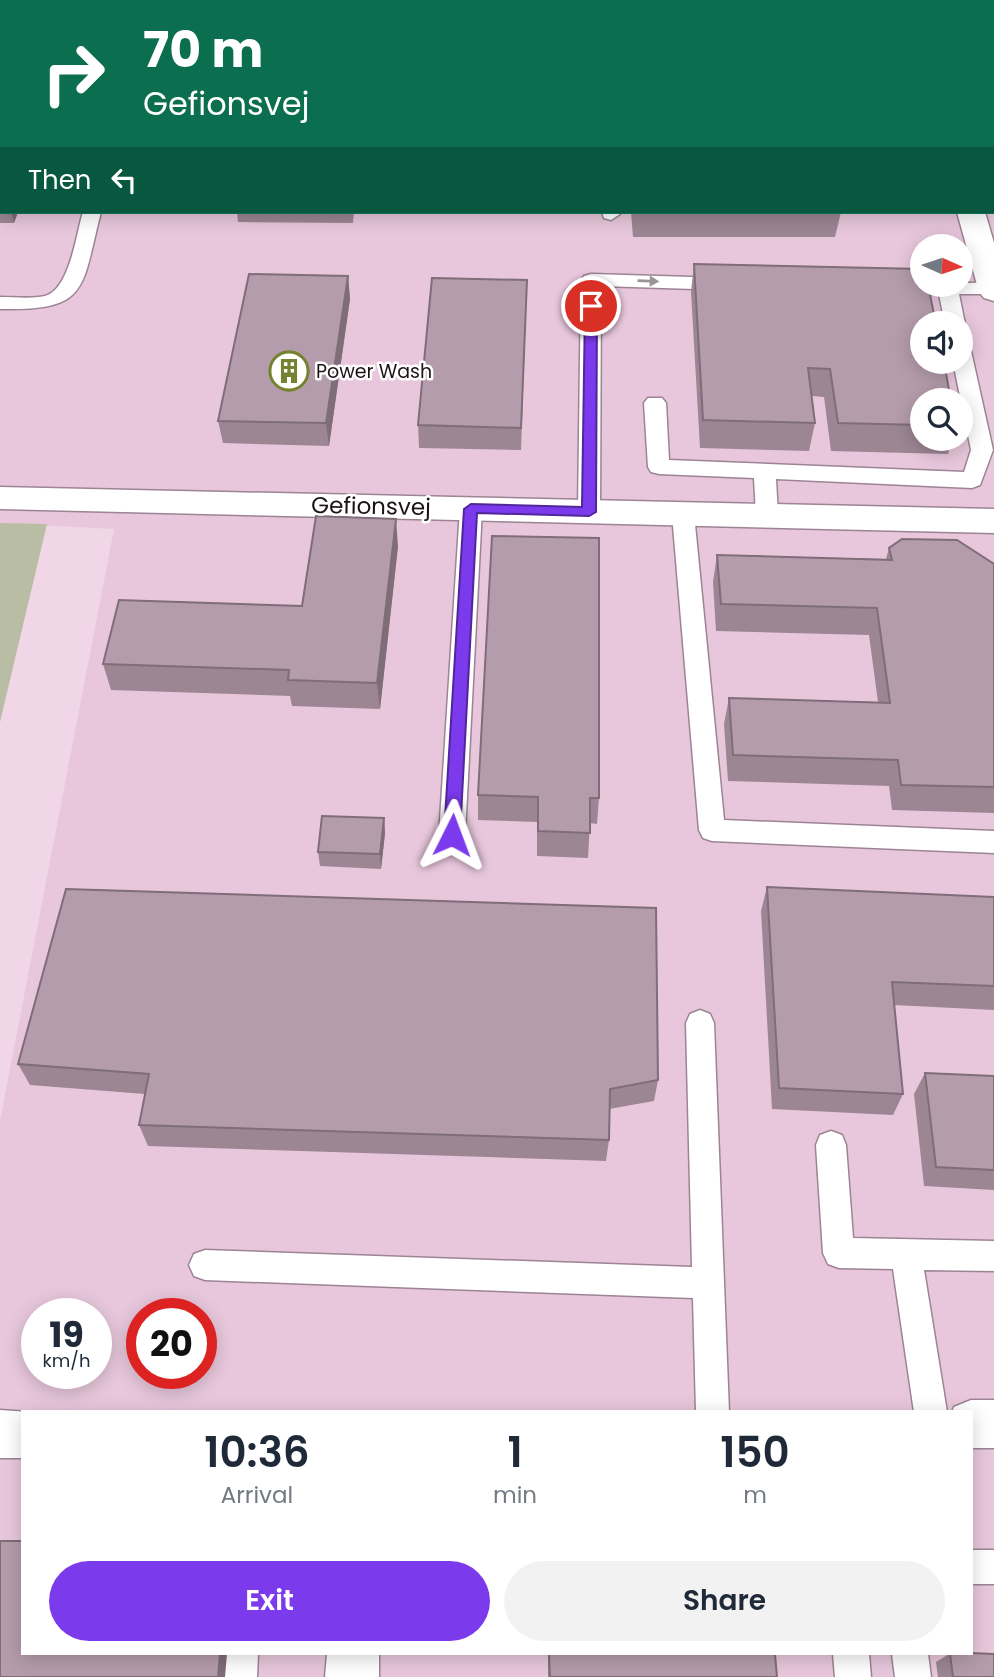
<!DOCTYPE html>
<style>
:root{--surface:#fff;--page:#f2f2f3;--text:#1f2937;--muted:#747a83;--accent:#7c3aed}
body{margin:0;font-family:Poppins,sans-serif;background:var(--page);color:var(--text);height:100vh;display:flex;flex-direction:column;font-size:26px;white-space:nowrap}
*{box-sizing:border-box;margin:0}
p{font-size:23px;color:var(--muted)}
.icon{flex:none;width:38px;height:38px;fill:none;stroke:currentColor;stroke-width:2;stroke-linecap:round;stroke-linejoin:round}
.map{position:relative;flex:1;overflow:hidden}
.drawer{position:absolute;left:21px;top:1410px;width:952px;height:245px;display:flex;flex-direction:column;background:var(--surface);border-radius:0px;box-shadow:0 4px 18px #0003}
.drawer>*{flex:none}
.banner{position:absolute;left:0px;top:0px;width:994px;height:214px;box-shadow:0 4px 18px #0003;background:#0b6e4f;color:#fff;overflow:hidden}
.needle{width:46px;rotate:93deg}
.buttons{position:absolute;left:910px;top:234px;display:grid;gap:14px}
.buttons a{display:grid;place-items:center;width:63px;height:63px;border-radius:50%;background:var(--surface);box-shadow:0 4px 18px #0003;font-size:35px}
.speed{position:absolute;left:21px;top:1298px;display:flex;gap:14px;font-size:35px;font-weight:700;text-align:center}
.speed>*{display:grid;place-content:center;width:91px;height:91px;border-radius:50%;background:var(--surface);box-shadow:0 4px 18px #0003;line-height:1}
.speed small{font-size:18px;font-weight:400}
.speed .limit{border:10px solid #d22;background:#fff;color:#111}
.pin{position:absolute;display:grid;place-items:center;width:60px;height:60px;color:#fff;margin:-30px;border:4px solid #fff;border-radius:50%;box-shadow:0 2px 7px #0007}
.me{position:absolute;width:77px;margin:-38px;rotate:3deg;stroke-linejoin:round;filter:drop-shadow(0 0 5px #0008)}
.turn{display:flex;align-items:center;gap:24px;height:147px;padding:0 28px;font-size:32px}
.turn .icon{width:91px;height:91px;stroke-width:2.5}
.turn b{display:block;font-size:49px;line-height:60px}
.then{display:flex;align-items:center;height:66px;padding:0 28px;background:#0003;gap:14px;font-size:26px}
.eta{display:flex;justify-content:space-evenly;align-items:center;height:119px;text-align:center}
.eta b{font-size:42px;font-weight:600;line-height:49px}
.primary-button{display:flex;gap:14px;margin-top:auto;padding:14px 28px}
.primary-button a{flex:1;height:80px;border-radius:42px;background:var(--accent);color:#fff;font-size:28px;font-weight:600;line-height:80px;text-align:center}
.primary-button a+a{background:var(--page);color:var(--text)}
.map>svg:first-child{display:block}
.built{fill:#e8c7dc;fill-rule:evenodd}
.green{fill:#b8bda3}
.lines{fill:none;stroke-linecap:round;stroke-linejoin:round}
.lane-casing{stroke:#9c8494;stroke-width:3}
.street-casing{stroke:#9c8494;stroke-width:3}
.lane{fill:#fff;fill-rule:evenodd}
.street{fill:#fff;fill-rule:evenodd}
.wall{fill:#9c8694}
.shaded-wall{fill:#7f6d78}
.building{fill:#b59cac;stroke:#7f6d78;stroke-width:2}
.oneway{fill:#989597}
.route{fill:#7c3aed;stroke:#51269a;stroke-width:2}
.labels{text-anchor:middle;stroke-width:5;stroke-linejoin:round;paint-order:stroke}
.far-poi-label{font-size:19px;fill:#1b1318;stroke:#fff;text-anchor:start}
.street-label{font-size:23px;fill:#1b1318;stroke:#fff}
</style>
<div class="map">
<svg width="994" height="1677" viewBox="0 0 994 1677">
<rect width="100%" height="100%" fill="#f0d6e7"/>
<path class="built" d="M0 0H994V1677H0V1121L114 529 0 523ZM2 2H992V212H2ZM922 247H961V285H922ZM922 324H961V362H922ZM922 401H961V439H922ZM37 1314H96V1374H37ZM142 1314H201V1374H142ZM23 1412H971V1654H23Z"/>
<path class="green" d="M0 523 47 524 0 722Z"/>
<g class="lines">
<g class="lane-casing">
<path id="lane" d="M0 30H2V40H0Z
M992 37H994V47H992Z
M83 212H101C81 289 90 311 0 309V297C15 297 31 299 45 296 70 289 76 234 83 212Z
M602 212H620V214L611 220 604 218Z
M591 274 725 278 732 280 735 284 732 288 725 290 601 286 600 511 597 517 589 519 581 517 578 511 581 280 584 276Z
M893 282H922V285L993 282 994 294H959L965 324 961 329V324H945L939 294 886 292 883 288 886 284Z
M961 344 968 346 971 351 993 450 980 485 972 488 776 479 778 516 775 522 767 524 759 522 756 516 754 478 659 474 651 472 648 467 644 403 648 398H662L666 403 669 460 964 472 971 450 953 362H961Z
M471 501 479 503 482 509 465 835 461 843 452 846 443 843 439 835 460 509 463 503Z
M683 506 691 508 694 514 724 820 994 831V853L712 841 703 838 699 830 672 514 675 508Z
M700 1010 710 1014 714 1023 729 1412H696L693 1298 205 1280 194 1276 189 1265 194 1254 205 1250 692 1267 686 1023 690 1014Z
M831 1131 842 1135 846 1145 853 1238 994 1241V1271L924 1270 947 1412H914L893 1269 839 1268 828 1264 823 1253 816 1145 820 1135Z
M971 1550H994V1584H971Z
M222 1654H258L257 1677H221Z
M833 1654H869L871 1677H835Z
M892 1654H928L931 1677H895Z"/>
</g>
<g class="street-casing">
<path id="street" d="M899 0H923L924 2H900Z
M957 212H985L994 243V301L984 298 979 292Z
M0 487 994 509V533L0 509Z
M971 1400H994V1448H971V1412H952L954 1407Z
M0 1410 29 1412H23V1458H0Z
M327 1654H379V1677H325Z"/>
</g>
<use href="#lane" class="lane"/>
<use href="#street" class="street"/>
</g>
<path class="wall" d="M0 72H2V212H18L14 223H0Z
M237 212H354L353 223 238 222Z
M631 212H841L835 237H633Z
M694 264 922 401V439H952L948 454 831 451 824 397 812 396 815 423 809 451 700 448 691 292Z
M348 276 350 299 329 446 223 443 218 421Z
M527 280 521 450 419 448 418 425Z
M398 546 380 709 292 706 290 696 111 690 103 664 302 606Z
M889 548 994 564V813L892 810 889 786 728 781 724 724 729 698 878 702 869 635 716 631 713 582 717 555 886 559Z
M478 795 599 798 597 824 590 823 588 858 537 856V822L478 820Z
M384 818 385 833 381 869 320 866 318 852Z
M767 887 994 897V1010L894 1005 903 1094 893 1115 772 1109 761 911Z
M18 1064 658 1080 654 1101 609 1109V1140L606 1161 148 1146 139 1125 145 1094 30 1085Z
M925 1073 994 1076V1190L924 1186 914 1094Z
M548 1654H775L777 1677H548Z
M949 1654H971L994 1677H938L936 1662Z"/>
<path class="shaded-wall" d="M11 212H18L14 223Z
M348 276 350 299 329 446 326 423Z
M396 519 398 546 380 709 377 683Z
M384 818 385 833 381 869 380 854Z
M220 1654H227L225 1677H218Z"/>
<path class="building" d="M453 0H556V2H453Z
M0 72H2V194H0Z
M694 264 922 269V285H928L936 324H922V362H944L951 401H922V425L838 423 830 369 808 368 815 423 703 420Z
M249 274 348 276 326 423 218 421Z
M432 278 527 280 521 428 418 425Z
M316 516 396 519 377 683 288 680 289 670 103 664 119 600 302 606Z
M492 536 599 538V798H590V833L538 831V797L478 795Z
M902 539 957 540 994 564V787L901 785 898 760 733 755 729 698 890 703 877 608 721 604 717 555 892 560 889 548Z
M322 816 384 818 380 854 318 852Z
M767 887 994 897V986L892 982 903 1094 779 1088Z
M66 889 656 908 658 1080 610 1089 609 1140 139 1125 149 1074 18 1064Z
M925 1073 994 1076V1170L936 1167Z
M0 1541H23V1654H220L218 1677H0Z
M971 1653 994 1654V1677H953L950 1654Z
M549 1654H775L777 1677H550Z"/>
<defs><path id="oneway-solid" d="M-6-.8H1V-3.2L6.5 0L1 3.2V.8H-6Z" transform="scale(1.75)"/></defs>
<use class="oneway" href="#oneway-solid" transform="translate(648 281) rotate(2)"/>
<path class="route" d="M591 302 597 306 596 512 589 516 477 513 460 835 452 841 444 835 464 509 471 504 582 507 585 306Z"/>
<defs>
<g id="building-ring" transform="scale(2.0125)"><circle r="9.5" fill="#fff" stroke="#75822f" stroke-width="1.5"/><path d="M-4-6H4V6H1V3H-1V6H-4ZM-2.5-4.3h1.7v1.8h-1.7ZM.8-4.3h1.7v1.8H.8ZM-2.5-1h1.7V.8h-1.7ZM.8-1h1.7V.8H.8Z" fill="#75822f"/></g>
</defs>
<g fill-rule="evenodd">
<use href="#building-ring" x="289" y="371"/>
</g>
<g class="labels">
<g class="far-poi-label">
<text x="316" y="378">Power Wash</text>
</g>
<g class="street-label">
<text transform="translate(371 506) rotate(1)" y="8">Gefionsvej</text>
</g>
</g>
</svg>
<div class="buttons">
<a><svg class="needle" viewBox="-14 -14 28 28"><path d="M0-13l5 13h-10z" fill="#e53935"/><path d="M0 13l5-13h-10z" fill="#747a83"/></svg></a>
<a><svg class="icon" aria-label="sound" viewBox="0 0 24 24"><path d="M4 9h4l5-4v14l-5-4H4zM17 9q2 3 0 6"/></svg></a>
<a><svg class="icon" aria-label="search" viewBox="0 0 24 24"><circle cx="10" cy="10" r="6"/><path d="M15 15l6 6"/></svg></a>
</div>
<div class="speed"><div>19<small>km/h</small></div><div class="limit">20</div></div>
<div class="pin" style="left:591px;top:306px;background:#d93025"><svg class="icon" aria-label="arrive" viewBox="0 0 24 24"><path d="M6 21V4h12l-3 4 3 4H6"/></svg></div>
<svg class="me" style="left:452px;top:835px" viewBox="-20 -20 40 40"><path d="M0-17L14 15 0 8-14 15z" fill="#7c3aed" stroke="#fff" stroke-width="4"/></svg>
<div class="banner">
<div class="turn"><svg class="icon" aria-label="right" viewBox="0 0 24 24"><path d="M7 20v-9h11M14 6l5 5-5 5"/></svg><div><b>70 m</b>Gefionsvej</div></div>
<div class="then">Then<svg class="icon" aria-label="left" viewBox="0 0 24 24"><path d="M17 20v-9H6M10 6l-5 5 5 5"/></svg></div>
</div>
<section class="drawer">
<div class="eta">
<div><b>10:36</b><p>Arrival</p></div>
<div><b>1</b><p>min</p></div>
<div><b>150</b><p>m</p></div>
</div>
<div class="primary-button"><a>Exit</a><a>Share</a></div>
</section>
</div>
